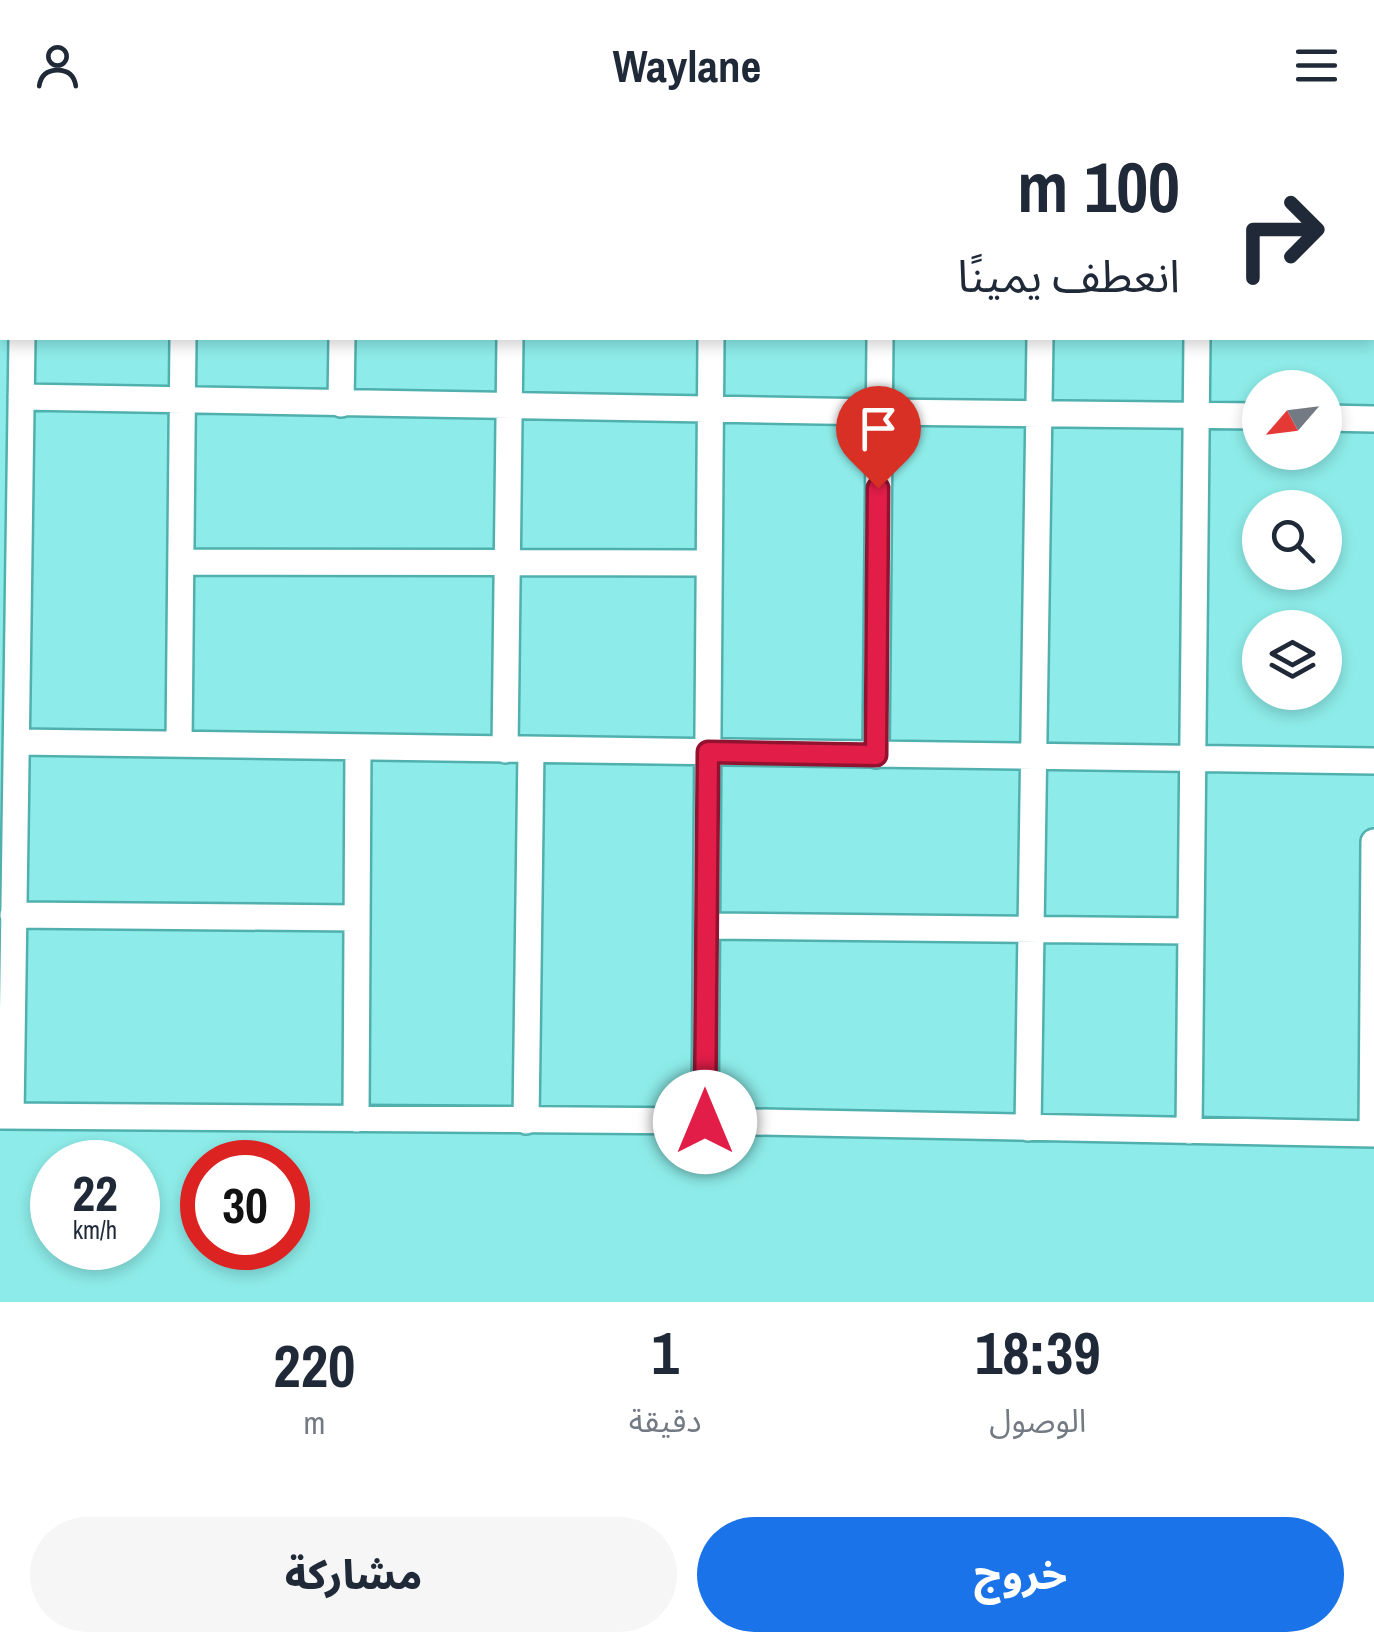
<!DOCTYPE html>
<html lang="ar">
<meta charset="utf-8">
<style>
:root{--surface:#fff;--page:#f6f6f7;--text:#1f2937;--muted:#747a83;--accent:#1a73e8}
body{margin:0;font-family:"Archivo Narrow","Noto Sans Arabic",sans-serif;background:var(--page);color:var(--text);direction:rtl;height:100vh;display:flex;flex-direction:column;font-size:38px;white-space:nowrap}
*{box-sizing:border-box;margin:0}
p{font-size:32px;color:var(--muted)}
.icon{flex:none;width:55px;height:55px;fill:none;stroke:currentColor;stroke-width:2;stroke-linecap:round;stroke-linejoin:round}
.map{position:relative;height:1172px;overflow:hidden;direction:ltr}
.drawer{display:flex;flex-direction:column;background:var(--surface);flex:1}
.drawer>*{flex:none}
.banner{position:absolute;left:0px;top:0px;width:1375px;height:210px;box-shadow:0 5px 15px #0003;direction:rtl;background:#fff;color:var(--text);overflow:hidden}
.needle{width:65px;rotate:242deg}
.buttons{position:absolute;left:1242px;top:240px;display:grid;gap:20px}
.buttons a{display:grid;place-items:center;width:100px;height:100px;border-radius:50%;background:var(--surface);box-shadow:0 5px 15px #0003;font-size:50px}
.speed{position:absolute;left:30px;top:1010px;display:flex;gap:20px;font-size:50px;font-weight:700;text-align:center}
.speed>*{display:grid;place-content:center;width:130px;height:130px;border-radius:50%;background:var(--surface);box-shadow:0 5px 15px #0003;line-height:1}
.speed small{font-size:25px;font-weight:400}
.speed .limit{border:15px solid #d22;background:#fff;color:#111}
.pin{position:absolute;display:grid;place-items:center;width:85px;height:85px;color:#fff;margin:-102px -42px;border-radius:50% 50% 50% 0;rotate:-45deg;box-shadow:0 0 10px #0007}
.pin .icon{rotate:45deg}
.me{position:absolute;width:110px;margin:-55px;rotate:0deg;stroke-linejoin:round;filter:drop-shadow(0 0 8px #0008)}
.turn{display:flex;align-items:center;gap:35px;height:210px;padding:0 30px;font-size:45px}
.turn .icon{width:130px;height:130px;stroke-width:2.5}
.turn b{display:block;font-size:70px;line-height:85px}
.eta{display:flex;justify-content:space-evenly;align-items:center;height:170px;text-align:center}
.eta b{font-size:60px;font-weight:800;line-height:70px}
.action{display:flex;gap:20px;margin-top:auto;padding:20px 30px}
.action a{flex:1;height:115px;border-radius:60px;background:var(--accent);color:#fff;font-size:40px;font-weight:800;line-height:115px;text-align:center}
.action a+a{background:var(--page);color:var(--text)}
header{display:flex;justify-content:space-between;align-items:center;height:130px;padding:0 30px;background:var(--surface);font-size:45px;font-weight:800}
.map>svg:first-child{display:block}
.building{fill:#5cd2b3;stroke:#459b84;stroke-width:2.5;filter:url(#shadow)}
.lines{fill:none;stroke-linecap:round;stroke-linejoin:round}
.minor-casing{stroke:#4fb0ae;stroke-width:30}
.minor{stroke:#fff;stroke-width:25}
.route-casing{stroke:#92132f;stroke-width:25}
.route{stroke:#e11d48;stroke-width:18}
</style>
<header><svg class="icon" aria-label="menu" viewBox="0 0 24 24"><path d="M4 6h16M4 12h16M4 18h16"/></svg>Waylane<svg class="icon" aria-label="person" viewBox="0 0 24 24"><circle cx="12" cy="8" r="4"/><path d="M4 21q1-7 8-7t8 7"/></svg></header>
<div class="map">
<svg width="1374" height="1172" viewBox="0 0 1374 1172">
<defs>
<filter id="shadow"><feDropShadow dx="-9" dy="9" stdDeviation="5" flood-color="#0004"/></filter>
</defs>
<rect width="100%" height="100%" fill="#8dece9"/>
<path class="building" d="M585 0H661L663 2H580Z"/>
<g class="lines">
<g class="minor-casing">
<path id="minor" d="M24 2V0
M184 2 185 0
M345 2V0
M512 2V0
M714 2V0
M884 2V0
M1043 2V0
M1201 2V0
M21 267 879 282 1260 286
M341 274 342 208
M1325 288 1374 289
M182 432 709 433
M17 612 1374 631
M179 614 183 208
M505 620 510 208
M876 625 880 208
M13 785 356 788
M707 796 1190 801
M0 986 705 991 1374 1004
M11 986 22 208
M356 989 358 617
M526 991 531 620
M705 991 711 208
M1028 998 1040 208
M1189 1001 1197 208
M1372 1004 1374 712"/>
</g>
<use href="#minor" class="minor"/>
</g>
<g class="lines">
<g class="route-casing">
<path id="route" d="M705 992 708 622 876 625 878 358"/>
</g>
<use href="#route" class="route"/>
</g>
</svg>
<div class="buttons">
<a><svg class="needle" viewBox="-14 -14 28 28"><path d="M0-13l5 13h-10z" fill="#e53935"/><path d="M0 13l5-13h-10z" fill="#747a83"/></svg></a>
<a><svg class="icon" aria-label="search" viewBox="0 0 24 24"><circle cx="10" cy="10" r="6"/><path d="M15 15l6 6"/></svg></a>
<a><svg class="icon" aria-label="layers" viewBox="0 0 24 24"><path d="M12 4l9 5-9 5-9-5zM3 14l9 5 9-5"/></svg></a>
</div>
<div class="speed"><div>22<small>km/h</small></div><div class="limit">30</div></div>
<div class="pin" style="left:878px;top:358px;background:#d93025"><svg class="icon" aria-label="arrive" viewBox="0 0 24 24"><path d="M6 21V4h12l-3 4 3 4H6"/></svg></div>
<svg class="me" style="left:705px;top:992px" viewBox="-20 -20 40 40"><circle r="19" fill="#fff"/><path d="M0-13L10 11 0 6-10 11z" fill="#e11d48"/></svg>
<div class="banner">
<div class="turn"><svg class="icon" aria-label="right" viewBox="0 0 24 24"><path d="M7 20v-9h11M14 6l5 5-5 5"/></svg><div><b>100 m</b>انعطف يمينًا</div></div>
</div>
</div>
<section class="drawer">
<div class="eta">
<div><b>18:39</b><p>الوصول</p></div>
<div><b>1</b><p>دقيقة</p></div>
<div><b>220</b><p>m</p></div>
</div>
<div class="action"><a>خروج</a><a>مشاركة</a></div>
</section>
